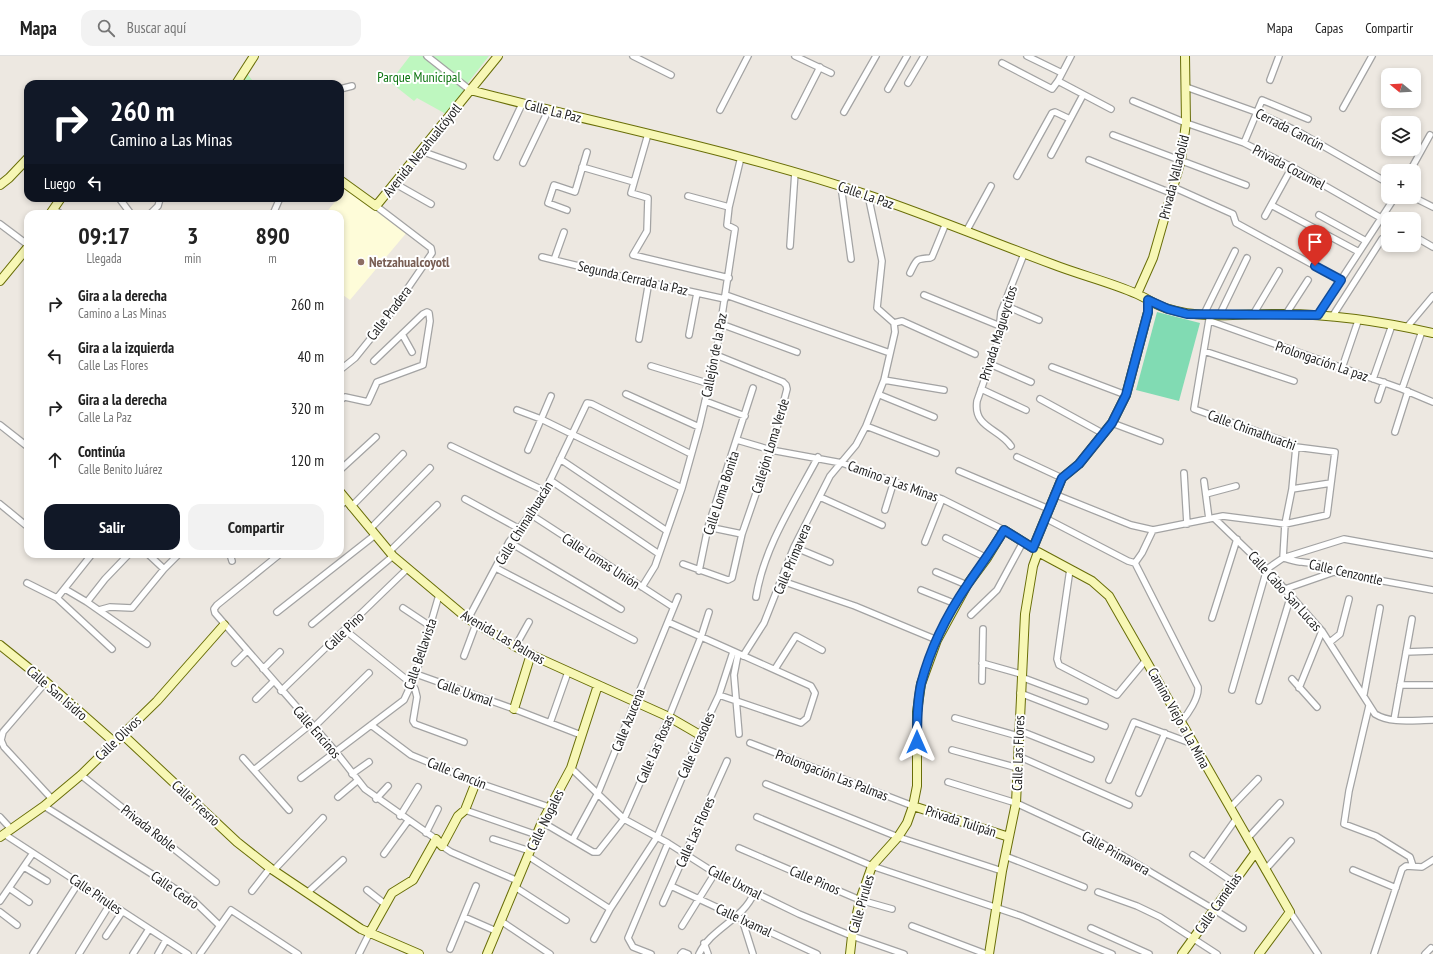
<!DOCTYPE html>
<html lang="es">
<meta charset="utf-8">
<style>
:root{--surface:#fff;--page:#f2f2f2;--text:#222;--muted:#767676;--line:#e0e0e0;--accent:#111827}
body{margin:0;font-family:"PT Sans Narrow",sans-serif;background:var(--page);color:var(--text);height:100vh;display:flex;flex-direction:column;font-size:15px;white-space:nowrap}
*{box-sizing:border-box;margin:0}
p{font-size:13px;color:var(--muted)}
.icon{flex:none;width:22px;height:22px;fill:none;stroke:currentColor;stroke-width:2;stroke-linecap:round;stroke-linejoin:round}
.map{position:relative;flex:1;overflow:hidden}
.drawer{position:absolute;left:24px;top:154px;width:320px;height:348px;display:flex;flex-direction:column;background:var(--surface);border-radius:12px;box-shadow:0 2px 6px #0003}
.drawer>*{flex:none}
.guide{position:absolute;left:24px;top:24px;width:320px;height:122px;border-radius:12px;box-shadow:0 2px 6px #0003;background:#111827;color:#fff;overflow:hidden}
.needle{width:26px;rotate:288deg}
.tools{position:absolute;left:1381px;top:12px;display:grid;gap:8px}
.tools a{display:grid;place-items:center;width:40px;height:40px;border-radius:8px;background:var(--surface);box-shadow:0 2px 6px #0003;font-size:20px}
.pin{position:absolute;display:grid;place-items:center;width:34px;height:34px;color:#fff;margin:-41px -17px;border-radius:50% 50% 50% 0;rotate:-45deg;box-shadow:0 0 4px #0007}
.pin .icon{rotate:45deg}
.me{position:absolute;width:44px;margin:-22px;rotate:0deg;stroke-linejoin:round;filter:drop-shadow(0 0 3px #0008)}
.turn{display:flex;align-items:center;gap:14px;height:84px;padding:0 20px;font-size:18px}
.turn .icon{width:52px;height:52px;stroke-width:2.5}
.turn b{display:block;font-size:28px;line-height:34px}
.then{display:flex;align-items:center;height:38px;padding:0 20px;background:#0003;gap:8px;font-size:15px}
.eta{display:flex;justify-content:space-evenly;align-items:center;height:68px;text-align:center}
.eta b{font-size:24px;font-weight:600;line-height:28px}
.primary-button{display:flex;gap:8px;margin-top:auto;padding:8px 20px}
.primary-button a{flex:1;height:46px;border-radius:12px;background:var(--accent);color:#fff;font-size:16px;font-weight:600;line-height:46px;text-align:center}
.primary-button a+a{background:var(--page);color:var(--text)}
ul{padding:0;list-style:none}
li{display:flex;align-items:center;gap:12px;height:52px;padding:0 20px}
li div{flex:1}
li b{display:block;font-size:15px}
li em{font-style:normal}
header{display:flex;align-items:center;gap:24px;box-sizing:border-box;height:56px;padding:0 20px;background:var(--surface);border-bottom:1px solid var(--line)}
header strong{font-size:19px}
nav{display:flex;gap:22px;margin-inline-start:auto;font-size:14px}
.search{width:280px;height:36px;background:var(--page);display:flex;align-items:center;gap:10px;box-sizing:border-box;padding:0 14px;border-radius:12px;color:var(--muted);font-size:15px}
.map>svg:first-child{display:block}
.education{fill:#fefcd9}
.park{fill:#bef7bf}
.pitch{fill:#81dbb3}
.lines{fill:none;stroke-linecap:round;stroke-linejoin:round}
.street-casing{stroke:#a3a3a3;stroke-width:8}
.secondary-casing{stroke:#696e08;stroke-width:10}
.street{stroke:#fff;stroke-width:5.5}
.secondary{stroke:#f7f7b5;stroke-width:8}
.route-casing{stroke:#114b97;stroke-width:10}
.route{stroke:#1a73e8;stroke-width:7}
.education-dot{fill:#8d6e63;stroke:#fff;stroke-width:1.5}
.labels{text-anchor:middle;stroke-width:4;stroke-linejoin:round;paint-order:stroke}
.park-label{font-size:14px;fill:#0e7511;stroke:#fff}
.street-label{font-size:14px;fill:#1c1c1c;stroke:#fff}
.education-label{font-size:14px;font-weight:bold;fill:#785e54;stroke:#fff;text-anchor:start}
</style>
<header>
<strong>Mapa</strong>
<div class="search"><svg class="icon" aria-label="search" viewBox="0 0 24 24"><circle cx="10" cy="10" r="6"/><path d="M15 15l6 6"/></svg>Buscar aquí</div>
<nav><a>Mapa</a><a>Capas</a><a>Compartir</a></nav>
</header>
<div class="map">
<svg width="1433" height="898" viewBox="0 0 1433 898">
<rect width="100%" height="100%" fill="#ede8e1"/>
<path class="education" d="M347 131 408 175 350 244 340 237V158H325Z"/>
<path class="park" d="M410 0H424L465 33 446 58 417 42 414 45 390 26Z
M432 0H489L467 28Z
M246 16 255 28H238Z"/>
<path class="pitch" d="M1157 256 1200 267 1179 345 1136 334Z"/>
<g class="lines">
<g class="street-casing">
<path id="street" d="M427 0 470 34
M633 0 671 19
M795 0 831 17
M1027 0 1062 17
M1002 7 1052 33 1058 25 1071 0
M1270 24 1279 0
M1058 25 1111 53
M908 27 924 0
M1186 31 1256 56 1297 75 1388 127
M340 33 352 30
M888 33 907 0
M1133 45 1186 67 1244 87 1292 111 1388 166
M1343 52 1372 0
M720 54 748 0
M844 56 876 0
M795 60 820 11
M648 78 631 137 648 142 647 175 633 199 729 222
M1113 79 1246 129
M1244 87 1262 44 1308 63
M421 95 463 110
M1051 99 1083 39
M497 101 522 48
M1089 104 1171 137
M523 107 548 55
M582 111 634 126
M1410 115 1430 79
M1017 120 1052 57 1055 56 1070 63
M394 127 431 148
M841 130 851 203
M1173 131 1233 158 1236 167 1341 224
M688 140 729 151
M1413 141 1433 151
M119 142 131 158
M1271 149 1359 196
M53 153 61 158
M567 154 548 147 554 129 575 136 587 96
M150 158 158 150 160 143
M273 158 280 142
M1319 159 1366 185
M1265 160 1292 111
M0 168 28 189
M967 174 991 130
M1414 180 1433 191
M790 190 795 116
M542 201 619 220 725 243
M554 204 564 176
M910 217C917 203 915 203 930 202L932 201 946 167
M726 239 890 297
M924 239 1000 270
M1004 249 1039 264
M1254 257 1279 215
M1204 258 1235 195
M1220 258 1247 202
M1286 258 1308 224
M1318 259 1395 141
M1332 261 1382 183
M1210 265 1402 333 1433 346
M894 267 902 265 975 298
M721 268 797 296
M1407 271 1433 240
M402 278 412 296
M689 279 697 237
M639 283 649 225
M1204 295 1294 325
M990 308 1031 326
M651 310 710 328
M1052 311 1126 339
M1342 312 1358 265
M340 314 355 302 388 261 432 197 431 192 376 150
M1373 323 1392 269
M884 324 944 334
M981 333 1026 354
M1402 333 1422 275
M626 338 699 371
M880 339 934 361
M1040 343 1104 378
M340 344 345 341 368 346 377 326 423 309 430 265 429 257 427 256 423 258 374 305
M1378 344 1384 326
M705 345 745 360
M517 354 541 363 682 432
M1112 367 1160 385
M0 369 28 391
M866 370 936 397
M1395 376 1408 335
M737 384 771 394 842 407 942 443 1004 474
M451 390 545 435
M1011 390C999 372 973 372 977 345L998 285 1001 256 1024 198
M1296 391 1292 433 1285 468 1283 502C1289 503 1296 506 1302 506 1315 508 1324 506 1334 516L1433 534
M528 394 551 340
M1017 401 1062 422
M560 403 667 475
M340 414 376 381
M959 415 1049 453
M1184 417 1187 468
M550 424 659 498
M1204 425 1209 463
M1292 433 1331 427
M1054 438 1131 469 1153 474 1223 460 1285 468 1327 459 1335 396 1296 391 1292 388 1194 353 1210 258
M1206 438 1236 430
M820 441 882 469
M465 443 518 472
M0 448 28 471
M340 450 346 444
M351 451 403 398
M885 454 894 425
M530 458 673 551
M1045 462 1128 505 1135 507
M1214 462 1267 513 1322 575 1375 658C1391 668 1414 664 1433 664
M708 471 742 478
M370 473 430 412
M946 482 987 502
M509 486 621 553
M925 486 942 443
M794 491 830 506
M390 495 437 449
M92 498 57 542 112 593
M148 498 164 513
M230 498 232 505
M280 498 217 549 214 553 215 557 336 696 365 733 436 783
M1135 507 1198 631C1199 642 1188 658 1181 666
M1135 507 1142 497 1153 474
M683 508 728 524 732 522 742 478 771 394 787 333 786 329 783 326 716 299
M496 512 634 584
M1070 513 1057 603 1059 609 1117 639 1146 604
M1267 513 1283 502 1344 483 1433 499
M699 515 708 471 753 332
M936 516 967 529
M782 525 855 550 937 584
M27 527 57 542
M642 531 655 510 682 432 699 371 716 299 735 173 727 169 729 151 741 101
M65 533 87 546 147 588
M1285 533 1334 516
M921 534 956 548
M756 541C764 491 794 446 818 401
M87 546 105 523 129 498
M403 552 430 570
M99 554 110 551 132 552 164 513 179 498
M277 556 375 479
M971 559 997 534 1023 486
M1212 562 1237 483
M468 563 509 486 536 450 545 435 587 347 592 348 691 398
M668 566 811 630 815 637 807 662 801 667 719 639
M312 568 393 500
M345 574 412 628 415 633 417 641 413 665 415 668 464 686
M1330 586 1340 578 1349 543
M515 591 529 566
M1406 596 1433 595
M738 598 734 619 739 678
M464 600 476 568
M743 600 764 567 794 491 830 420 856 389 866 370 884 324 895 276 894 267 877 252 882 205 868 139
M235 607 247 595
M982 607 1021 618
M263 613 280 596
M775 613 796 580 822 594
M416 618 514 653 581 679
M1021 621 1085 645
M1292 623 1317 651
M982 625 983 573
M46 626 3 676 1 684 4 691 52 743
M1400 629H1433
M1299 632 1322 575
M1232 634 1267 513
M281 635 407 513
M1020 637 1105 670
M1364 638 1380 552
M256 643 273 626
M1259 645 1291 539
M1369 650 1349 735 1344 768 1376 780 1410 801 1413 810
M955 662 1018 680
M1394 664 1412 563
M550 667 568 616
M371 669 411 699 476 726 549 751
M314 671 369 617
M1018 674 1091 703
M750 687 913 750
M952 694 1018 712
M1018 700 1129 749
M243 702 289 754
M571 712 624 763 668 787 715 817 799 858 852 880 904 898
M254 714 311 668
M352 718 369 706
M81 719 216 826
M301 722 404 644 416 618 439 539
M1109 724 1134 666 1193 688
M948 726 1016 747 1098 785 1213 853 1243 872
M766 728 898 781 1002 815
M1139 737 1165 677
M338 741 357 725
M376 743 388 730
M44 750 193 844 219 869
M1230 752 1258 723
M465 754 537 779
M400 760 418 731
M0 761 11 773
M757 761 872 810 1021 860 1112 898
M542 766 593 796H598L624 763 669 661 701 581 709 556
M426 777 438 753
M4 778 188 898
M493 783 530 795
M573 783 598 737 678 541
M1247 783 1280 747
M442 790 451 796 518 825
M739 792 860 844 892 853
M384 798 408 765
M1193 799 1233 826
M528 800 610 853
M1005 800 1084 831
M1205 807 1236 763
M24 811 47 825
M1265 814 1291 785
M1353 814 1396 832
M273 815 323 762
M671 830 817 898
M515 831 566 864
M9 832 29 846
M367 834 386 849
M252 835 270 812
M1098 836 1137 850 1160 861 1217 898
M307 837 343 804
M0 845 33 797
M663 847 727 705
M0 856 17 869
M1290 856 1318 898
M464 861 496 875
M742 863 753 898
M501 865 550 898
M682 870 715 817
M912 870 986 898
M1091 872 1149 898
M106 880 122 856
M594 883 610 853 657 781 700 679 719 639 733 596
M704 887 708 898
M450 893 476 830
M33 898 79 826
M79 898 110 848
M133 898 149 873
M158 898 166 884
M200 898 231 854 298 898
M359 898 369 878
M651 898 633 891 628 882 668 787
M681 898 683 896 688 898
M699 898C711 872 743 864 754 837
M1374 898 1402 813 1406 810 1422 811 1433 804
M1425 898 1431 892"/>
</g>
<g class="secondary-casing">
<path id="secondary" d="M236 28 254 0
M470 34C603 69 738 95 868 139 930 160 990 185 1052 208 1080 219 1110 226 1137 238 1148 243 1157 250 1169 253 1203 264 1248 257 1284 258 1334 258 1384 266 1433 277
M340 124 376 150 498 0
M0 129 9 122 28 102
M50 158 61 142
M0 225 28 191
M1137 238 1153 202 1181 104 1186 67 1185 0
M340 436 393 500 468 563 525 596 669 661 700 679
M0 589 46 626 114 686
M514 653 531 598
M122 678 237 786 270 812 361 873 419 898
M913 750 1009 781
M0 781 44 750 81 719 157 645 224 569
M369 878 392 837 413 824 436 783 442 790 458 760 465 754 476 726
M487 898 542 766 571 712 598 629
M850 898 852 880 860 844 872 810 898 781 907 767 913 750 917 730V656L921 628 937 584 967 529 987 502 1004 474 1033 492 1062 422 1079 408 1112 367 1126 339 1148 256V245
M989 898 1002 815 1016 747 1025 558 1033 510 1038 496 1092 525 1109 540 1290 856 1259 898
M1182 898 1255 797"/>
</g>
<use href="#street" class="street"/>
<use href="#secondary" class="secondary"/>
</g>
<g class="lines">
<g class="route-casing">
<path id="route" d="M917 686C917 666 917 647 921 628 930 593 948 557 968 528 980 510 993 493 1004 474L1033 492 1062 422 1079 408 1112 367 1126 339 1148 256V244L1168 253 1187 258 1318 259 1341 224 1315 210"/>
</g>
<use href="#route" class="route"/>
</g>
<circle class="education-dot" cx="361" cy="206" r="4"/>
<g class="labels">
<g class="park-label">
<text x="419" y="26">Parque Municipal</text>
</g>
<g class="street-label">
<text transform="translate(553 55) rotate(14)" y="5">Calle La Paz</text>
<text transform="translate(1290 73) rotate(27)" y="5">Cerrada Cancún</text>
<text transform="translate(422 94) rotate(-51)" y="5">Avenida Nezahualcóyotl</text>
<text transform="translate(1289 111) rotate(28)" y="5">Privada Cozumel</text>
<text transform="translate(1174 121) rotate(-76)" y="5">Privada Valladolid</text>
<text transform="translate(866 139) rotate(19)" y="5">Calle La Paz</text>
<text transform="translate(633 222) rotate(13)" y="5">Segunda Cerrada la Paz</text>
<text transform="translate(389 257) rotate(-53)" y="5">Calle Pradera</text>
<text transform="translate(998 277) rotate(-73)" y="5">Privada Magueycitos</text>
<text transform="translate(714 299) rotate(-79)" y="5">Callejón de la Paz</text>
<text transform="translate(1322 305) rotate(19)" y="5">Prolongación La paz</text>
<text transform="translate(1252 374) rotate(20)" y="5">Calle Chimalhuachi</text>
<text transform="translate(770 390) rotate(-73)" y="5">Callejón Loma Verde</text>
<text transform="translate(893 425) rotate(20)" y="5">Camino a Las Minas</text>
<text transform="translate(721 437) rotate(-72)" y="5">Calle Loma Bonita</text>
<text transform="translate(524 467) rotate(-58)" y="5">Calle Chimalhuacán</text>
<text transform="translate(792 503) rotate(-67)" y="5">Calle Primavera</text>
<text transform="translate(601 505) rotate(33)" y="5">Calle Lomas Unión</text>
<text transform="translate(1346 516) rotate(13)" y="5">Calle Cenzontle</text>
<text transform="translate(1285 535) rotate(48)" y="5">Calle Cabo San Lucas</text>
<text transform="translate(344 575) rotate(-44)" y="5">Calle Pino</text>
<text transform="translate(503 581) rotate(30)" y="5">Avenida Las Palmas</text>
<text transform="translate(420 598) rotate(-71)" y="5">Calle Bellavista</text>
<text transform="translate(465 636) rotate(19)" y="5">Calle Uxmal</text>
<text transform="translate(57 637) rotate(41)" y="5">Calle San Isidro</text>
<text transform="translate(1179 662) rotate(61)" y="5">Camino Viejo a La Mina</text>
<text transform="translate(628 664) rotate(-68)" y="5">Calle Azucena</text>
<text transform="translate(317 676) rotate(49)" y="5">Calle Encinos</text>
<text transform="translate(118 682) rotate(-44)" y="5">Calle Olivos</text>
<text transform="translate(696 689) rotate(-66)" y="5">Calle Girasoles</text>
<text transform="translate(655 693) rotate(-66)" y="5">Calle Las Rosas</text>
<text transform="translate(1018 697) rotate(-88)" y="5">Calle Las Flores</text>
<text transform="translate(457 717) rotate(22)" y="5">Calle Cancún</text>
<text transform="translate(832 719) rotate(21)" y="5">Prolongación Las Palmas</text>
<text transform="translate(196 747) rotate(43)" y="5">Calle Fresno</text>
<text transform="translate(545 764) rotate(-64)" y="5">Calle Nogales</text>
<text transform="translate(961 765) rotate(18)" y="5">Privada Tulipán</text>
<text transform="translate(149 772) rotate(38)" y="5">Privada Roble</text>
<text transform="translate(695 776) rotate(-66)" y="5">Calle Las Flores</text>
<text transform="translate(1116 797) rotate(29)" y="5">Calle Primavera</text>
<text transform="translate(815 824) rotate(23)" y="5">Calle Pinos</text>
<text transform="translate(735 826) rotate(27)" y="5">Calle Uxmal</text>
<text transform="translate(175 834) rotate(35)" y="5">Calle Cedro</text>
<text transform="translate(96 838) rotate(34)" y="5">Calle Pirules</text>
<text transform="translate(1218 847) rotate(-55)" y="5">Calle Camelias</text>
<text transform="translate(861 848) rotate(-74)" y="5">Calle Pirules</text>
<text transform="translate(744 864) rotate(25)" y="5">Calle Ixamal</text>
</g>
<g class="education-label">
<text x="369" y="211">Netzahualcoyotl</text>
</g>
</g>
</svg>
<div class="tools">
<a><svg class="needle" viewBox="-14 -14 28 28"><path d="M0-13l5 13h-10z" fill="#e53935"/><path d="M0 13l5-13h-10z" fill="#767676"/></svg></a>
<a><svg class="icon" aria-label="layers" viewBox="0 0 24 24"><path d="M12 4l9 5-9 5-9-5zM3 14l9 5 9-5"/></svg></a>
<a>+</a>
<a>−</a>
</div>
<div class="pin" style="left:1315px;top:210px;background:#d93025"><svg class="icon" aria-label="arrive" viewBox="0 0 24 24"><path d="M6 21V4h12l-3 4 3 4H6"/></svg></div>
<svg class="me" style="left:917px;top:686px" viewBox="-20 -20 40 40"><path d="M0-17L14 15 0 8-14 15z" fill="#1a73e8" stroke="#fff" stroke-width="4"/></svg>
<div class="guide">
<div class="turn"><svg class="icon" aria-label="right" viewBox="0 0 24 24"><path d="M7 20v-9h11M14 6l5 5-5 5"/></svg><div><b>260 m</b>Camino a Las Minas</div></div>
<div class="then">Luego<svg class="icon" aria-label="left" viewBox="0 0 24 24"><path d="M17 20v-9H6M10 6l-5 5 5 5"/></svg></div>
</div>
<section class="drawer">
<div class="eta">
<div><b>09:17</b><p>Llegada</p></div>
<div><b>3</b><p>min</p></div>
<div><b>890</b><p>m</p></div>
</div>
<ul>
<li><svg class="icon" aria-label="right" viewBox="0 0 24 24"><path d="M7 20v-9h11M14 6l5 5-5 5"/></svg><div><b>Gira a la derecha</b><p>Camino a Las Minas</p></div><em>260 m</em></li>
<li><svg class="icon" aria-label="left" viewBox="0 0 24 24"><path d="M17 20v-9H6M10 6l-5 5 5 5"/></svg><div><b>Gira a la izquierda</b><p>Calle Las Flores</p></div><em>40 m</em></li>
<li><svg class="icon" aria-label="right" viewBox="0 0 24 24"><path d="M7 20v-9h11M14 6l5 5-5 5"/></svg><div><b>Gira a la derecha</b><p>Calle La Paz</p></div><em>320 m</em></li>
<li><svg class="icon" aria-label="ahead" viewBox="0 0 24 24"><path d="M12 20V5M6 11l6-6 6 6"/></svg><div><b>Continúa</b><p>Calle Benito Juárez</p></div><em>120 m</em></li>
</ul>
<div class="primary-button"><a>Salir</a><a>Compartir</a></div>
</section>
</div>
